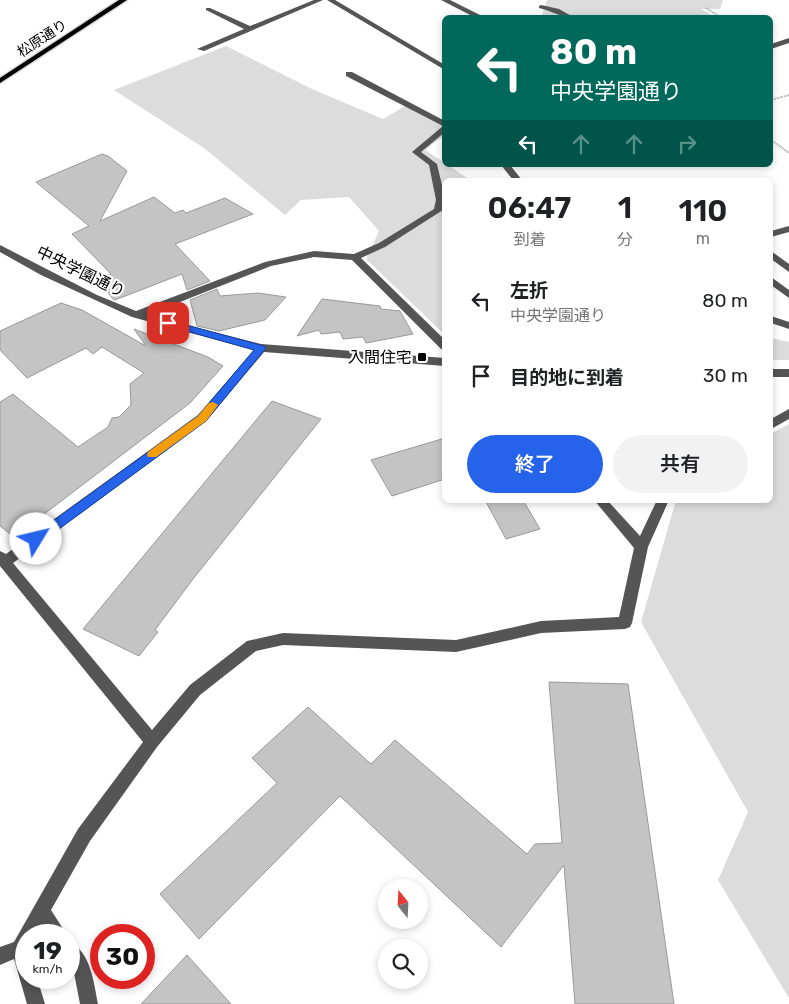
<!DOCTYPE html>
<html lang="ja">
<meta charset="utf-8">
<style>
:root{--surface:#fff;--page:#f2f2f2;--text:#202124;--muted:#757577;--accent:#2563eb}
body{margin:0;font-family:Rubik,"Noto Sans JP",sans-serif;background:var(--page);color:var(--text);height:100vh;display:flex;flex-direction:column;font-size:19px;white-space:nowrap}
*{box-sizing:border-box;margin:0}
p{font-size:16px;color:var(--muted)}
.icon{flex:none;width:28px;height:28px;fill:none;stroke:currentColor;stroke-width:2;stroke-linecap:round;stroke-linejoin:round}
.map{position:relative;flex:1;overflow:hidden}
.sheet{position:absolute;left:442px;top:178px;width:331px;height:325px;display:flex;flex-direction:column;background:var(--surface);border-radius:8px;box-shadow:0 2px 8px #0003}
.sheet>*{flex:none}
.guide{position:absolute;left:442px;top:15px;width:331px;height:152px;border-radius:8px;box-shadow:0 2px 8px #0003;background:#00695c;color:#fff;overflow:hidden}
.needle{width:32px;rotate:342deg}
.buttons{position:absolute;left:378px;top:879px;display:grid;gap:10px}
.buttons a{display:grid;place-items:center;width:50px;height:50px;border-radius:50%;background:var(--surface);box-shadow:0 2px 8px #0003;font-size:25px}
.speed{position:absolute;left:15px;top:924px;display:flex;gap:10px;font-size:25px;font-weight:700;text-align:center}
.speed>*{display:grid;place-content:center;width:65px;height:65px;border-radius:50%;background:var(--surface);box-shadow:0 2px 8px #0003;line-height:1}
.speed small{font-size:12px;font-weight:400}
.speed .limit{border:8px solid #d22;background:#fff;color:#111}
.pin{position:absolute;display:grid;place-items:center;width:42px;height:42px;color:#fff;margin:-21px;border-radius:10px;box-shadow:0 2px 8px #0006}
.me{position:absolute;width:55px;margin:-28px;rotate:54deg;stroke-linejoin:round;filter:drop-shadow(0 0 4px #0008)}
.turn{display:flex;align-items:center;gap:18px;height:105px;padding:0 25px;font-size:22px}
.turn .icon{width:65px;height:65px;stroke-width:2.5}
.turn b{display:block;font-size:35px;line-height:42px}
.lanes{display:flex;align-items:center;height:48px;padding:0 25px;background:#0003;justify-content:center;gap:25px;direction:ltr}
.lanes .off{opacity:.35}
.eta{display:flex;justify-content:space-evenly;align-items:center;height:85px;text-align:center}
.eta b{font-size:30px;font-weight:600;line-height:35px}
.cta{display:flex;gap:10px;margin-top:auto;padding:10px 25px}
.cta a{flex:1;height:58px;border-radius:30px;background:var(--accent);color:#fff;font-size:20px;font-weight:600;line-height:58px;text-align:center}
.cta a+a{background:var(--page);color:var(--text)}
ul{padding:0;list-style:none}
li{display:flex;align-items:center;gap:15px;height:75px;padding:0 25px}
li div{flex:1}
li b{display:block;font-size:19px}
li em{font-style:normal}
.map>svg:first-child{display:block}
.green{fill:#dcdcdc}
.building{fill:#c4c4c4;stroke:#999}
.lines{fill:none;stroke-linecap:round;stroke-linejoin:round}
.major-casing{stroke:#dbdbdb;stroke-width:3}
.path{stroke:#777;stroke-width:2;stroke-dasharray:0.5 1;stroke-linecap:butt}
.minor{fill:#555;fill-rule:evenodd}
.major{fill:#000;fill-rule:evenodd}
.route{fill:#2563eb;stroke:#184099}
.slow{fill:#f59e0b}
.poi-dot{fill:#000;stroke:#fff;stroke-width:2}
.labels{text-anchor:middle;stroke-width:4.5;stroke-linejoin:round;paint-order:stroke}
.far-street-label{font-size:14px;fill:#000;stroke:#fff}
.street-label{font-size:16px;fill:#000;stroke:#fff}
.poi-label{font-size:16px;fill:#000;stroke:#fff;text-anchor:end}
</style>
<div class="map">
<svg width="789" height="1004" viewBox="0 0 789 1004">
<rect width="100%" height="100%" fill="#fff"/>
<path class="green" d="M547 0H723L720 9H701L715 17 541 18Z
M226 46 312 89 383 119 407 105 445 124V135L425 150 445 163V165H448L470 180H445V335L366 259 379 231 349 197 301 200 285 215 204 148 114 90Z
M771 338 789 342V360H771Z
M789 424V998L718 880 748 812 641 622 676 500H771V434Z"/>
<path class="building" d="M102 154 108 156 127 171 100 221 154 197 175 213 183 210 186 213 225 198 253 214 175 244 210 281 187 290 182 274 115 300 113 299 98 279 111 274 72 234 89 226 36 182Z
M217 289 220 296 258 293 286 297 265 320 219 331 197 326 190 300Z
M322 299 380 306 381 309 400 311 413 334 366 343 363 337 343 339 340 332 321 334 319 330 297 336Z
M61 303 82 310 146 346 134 329 208 357 223 366 190 403 14 537 0 526V402L13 394 78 447 108 427 112 418 119 417 131 405 130 384 144 373 102 347 93 354 86 348 27 378 0 350V331Z
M272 401 321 419 193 579 155 630 158 632 139 656 83 629Z
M445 438V479L392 496 371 460Z
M485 500H523L540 529 506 539Z
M549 682 628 684 674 1004H575L564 865 501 947 340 796 199 939 160 894 277 783 252 758 308 707 371 764 395 740 527 854 535 844 562 843Z
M187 955 231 1004H141Z"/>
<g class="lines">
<g class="major-casing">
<path id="major" d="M119 0H127L0 83V78Z"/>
</g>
<path class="path" d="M706 8 722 18
M771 100 789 95
M771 140 789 153"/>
<path class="minor" d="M314 0H323L204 51 197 49 244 29 206 10V8H210L250 26Z
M327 0H335L445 65V70Z
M441 0H450L486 18H476Z
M541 5 559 9 575 18C564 18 551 11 539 8V6Z
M789 38V43L771 49V44Z
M346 72H352L445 121V132L421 152 437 164 445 198 443 210 385 247 361 258 445 340V350L441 349 352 260 314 257 271 266 147 315 261 344 445 358V366L264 352 206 421 13 563 152 730 190 685 247 641 283 633 456 640 541 621 619 617 634 548 594 500H607L640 536 657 500H669L648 547 632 623 630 627 625 629 541 633 456 652 283 645 256 651 200 695 157 747 90 841 51 910 67 935H48L42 926 37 935H26V978H37L45 1004H27L14 959 0 965V947L14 942 78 829 143 742 0 566V551L6 554 198 415 254 350 132 317 41 275 0 252V245L97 295 136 311 265 262 314 251 354 254 379 243 434 209 436 200 429 165 412 152 443 126 346 76Z
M501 165H510L522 180H513Z
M789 226V232L771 237V231Z
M771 251 789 264V272L771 259Z
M771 277 789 290V298L771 285Z
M771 316 789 322V329L771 323Z
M771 369H789V377H771Z
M789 409V419L771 429V419Z
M69 942C91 951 94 984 98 1004H80L74 973 69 966Z"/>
<use href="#major" class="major"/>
</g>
<path class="route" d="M168 320 264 346 266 348 206 421 40 543H32L30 539 32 536 198 416 254 350 165 325V321Z"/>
<path class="slow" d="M213 402 218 405 206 421 156 457H148L147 455 148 452 198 416 209 403Z"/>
<rect class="poi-dot" x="417" y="352" width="10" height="10" rx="2.5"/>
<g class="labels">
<g class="far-street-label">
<text transform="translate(42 38) rotate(-33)" y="5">松原通り</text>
</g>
<g class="street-label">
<text transform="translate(81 271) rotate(26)" y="6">中央学園通り</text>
</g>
<g class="poi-label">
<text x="412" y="363">入間住宅</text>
</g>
</g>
</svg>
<div class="buttons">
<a><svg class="needle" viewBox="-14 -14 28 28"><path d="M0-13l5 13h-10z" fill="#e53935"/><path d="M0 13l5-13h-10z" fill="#757577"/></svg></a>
<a><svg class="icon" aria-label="search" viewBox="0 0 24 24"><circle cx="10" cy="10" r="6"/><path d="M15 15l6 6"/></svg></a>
</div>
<div class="speed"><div>19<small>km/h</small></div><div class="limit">30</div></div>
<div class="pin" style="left:168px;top:323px;background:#d93025"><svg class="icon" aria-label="arrive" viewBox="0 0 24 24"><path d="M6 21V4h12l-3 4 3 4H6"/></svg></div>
<svg class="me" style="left:36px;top:539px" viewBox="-20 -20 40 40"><circle r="19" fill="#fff"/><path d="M0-13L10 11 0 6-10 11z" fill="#2563eb"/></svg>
<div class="guide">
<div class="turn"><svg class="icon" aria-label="left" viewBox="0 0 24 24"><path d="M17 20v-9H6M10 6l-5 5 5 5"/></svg><div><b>80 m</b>中央学園通り</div></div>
<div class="lanes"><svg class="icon" aria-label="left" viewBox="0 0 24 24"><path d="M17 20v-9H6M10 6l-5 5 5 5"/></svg><svg class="icon off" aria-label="ahead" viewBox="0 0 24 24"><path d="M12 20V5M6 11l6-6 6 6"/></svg><svg class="icon off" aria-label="ahead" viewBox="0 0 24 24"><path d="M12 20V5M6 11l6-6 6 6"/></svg><svg class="icon off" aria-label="right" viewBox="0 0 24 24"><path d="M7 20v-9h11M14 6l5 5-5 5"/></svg></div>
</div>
<section class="sheet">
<div class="eta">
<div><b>06:47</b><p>到着</p></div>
<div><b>1</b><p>分</p></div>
<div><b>110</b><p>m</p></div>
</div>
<ul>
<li><svg class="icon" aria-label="left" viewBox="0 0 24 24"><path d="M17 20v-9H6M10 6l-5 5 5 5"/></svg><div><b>左折</b><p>中央学園通り</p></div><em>80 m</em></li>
<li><svg class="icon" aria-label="arrive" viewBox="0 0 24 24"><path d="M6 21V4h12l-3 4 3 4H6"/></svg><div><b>目的地に到着</b></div><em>30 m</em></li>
</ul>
<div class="cta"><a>終了</a><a>共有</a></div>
</section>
</div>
